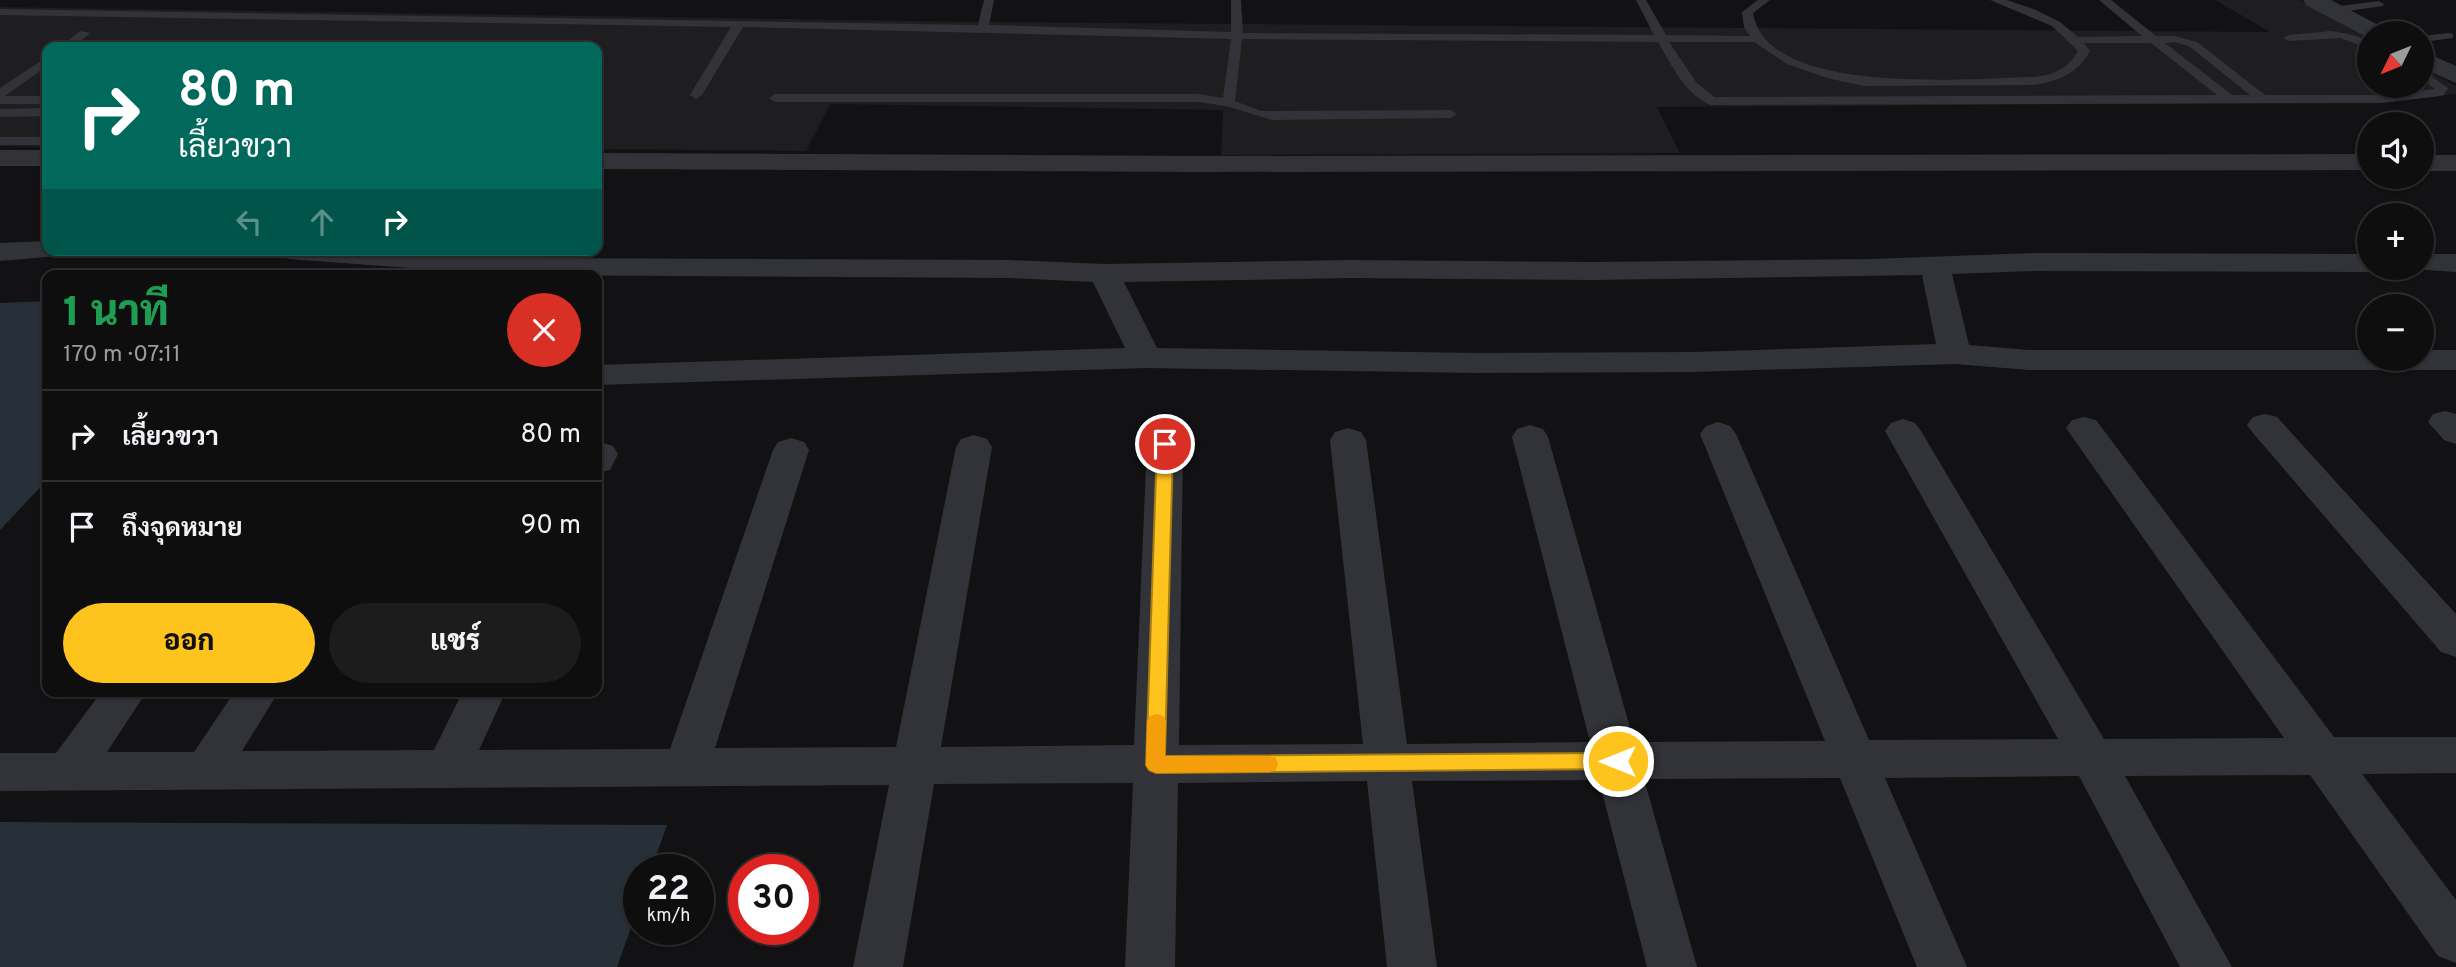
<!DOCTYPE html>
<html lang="th">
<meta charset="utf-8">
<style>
:root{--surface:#0e0e0f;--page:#1c1c1d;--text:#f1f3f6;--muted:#9b9c9e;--line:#2e2e2f;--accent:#ffc31e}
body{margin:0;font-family:Overpass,Sarabun,sans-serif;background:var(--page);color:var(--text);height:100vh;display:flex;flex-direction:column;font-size:26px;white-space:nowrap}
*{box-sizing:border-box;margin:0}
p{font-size:23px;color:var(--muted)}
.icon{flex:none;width:38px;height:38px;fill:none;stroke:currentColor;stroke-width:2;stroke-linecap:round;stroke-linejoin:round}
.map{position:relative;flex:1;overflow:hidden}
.drawer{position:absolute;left:42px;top:270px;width:560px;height:427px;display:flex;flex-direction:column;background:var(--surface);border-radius:14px;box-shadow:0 2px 5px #0004,0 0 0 2px var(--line)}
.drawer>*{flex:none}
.banner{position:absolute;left:42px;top:42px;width:560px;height:214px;border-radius:14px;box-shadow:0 2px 5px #0004,0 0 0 2px var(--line);background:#00695c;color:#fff;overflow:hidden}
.needle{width:46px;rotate:227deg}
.controls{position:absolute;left:2357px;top:21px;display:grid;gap:14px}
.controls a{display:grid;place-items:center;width:77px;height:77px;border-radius:50%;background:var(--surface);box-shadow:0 2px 5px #0004,0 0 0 2px var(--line);font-size:35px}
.speed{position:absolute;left:623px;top:854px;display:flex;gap:14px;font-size:35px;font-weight:700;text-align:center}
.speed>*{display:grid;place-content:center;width:91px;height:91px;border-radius:50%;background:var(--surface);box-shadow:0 2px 5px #0004,0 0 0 2px var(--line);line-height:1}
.speed small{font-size:18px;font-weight:400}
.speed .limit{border:10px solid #d22;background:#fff;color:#111}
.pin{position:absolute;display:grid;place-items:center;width:60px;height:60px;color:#fff;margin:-30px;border:4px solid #fff;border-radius:50%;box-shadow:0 2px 7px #0007}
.me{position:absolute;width:77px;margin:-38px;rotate:270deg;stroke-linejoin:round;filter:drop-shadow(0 0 5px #0008)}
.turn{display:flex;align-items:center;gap:24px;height:147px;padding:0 21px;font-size:32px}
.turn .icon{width:91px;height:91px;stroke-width:2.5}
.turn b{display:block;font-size:49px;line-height:60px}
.lanes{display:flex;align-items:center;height:66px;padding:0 21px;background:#0003;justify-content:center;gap:35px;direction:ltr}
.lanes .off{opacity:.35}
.round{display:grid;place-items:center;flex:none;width:74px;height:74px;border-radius:37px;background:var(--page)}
.headline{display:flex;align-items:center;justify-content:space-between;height:119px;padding:0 21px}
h1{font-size:42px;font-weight:800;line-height:52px;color:#1e9e55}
.button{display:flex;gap:14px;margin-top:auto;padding:14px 21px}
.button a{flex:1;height:80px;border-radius:42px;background:var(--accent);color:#111;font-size:28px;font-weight:800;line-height:80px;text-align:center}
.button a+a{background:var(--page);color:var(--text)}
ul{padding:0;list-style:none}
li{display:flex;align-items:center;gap:21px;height:91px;padding:0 21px;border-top:2px solid var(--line)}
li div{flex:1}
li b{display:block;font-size:26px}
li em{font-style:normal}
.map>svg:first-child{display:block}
.built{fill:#1e1e21}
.water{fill:#272f38}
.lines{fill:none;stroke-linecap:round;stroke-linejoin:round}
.service{fill:#323339;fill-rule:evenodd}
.minor{fill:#323339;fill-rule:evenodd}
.route{fill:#ffc31e;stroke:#a67f14;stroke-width:2}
.slow{fill:#f59e0b}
</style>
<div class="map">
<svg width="2456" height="967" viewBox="0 0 2456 967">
<rect width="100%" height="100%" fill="#121214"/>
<path class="built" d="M2215 0H2299L2369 39 2370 86H2422V68L2456 86V94L2383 102 1657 107 1680 153 1221 155 1223 110 830 104 806 151 597 149V47H47V147L0 146V7L978 22 2270 32Z"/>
<path class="water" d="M47 301V480L0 530V303Z
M0 822 667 825 651 870H639V905L617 967H0Z"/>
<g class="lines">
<path class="service" d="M984 0H994L989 25 1231 32V0H1241L1243 33 1654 35 1636 0H1646L1666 35 1750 36 1744 27 1742 12 1758 0H1770L1753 13C1767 98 1970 78 2034 77 2053 75 2068 69 2078 51L2052 26 1990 0H2007L2036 10 2060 22 2078 37 2142 36 2099 0H2111L2156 36H2174L2197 42 2265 95H2382L2435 89 2422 79V70L2448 88 2444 95 2440 96 2382 103 1711 105C1686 96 1671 64 1658 42L1242 39 1235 101 1261 111 1451 110 1457 114 1451 118 1272 120 1226 106 1198 102H775L769 98 775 94H1198L1223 98 1231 39 743 27 702 95 696 99 690 95 731 27 0 15V9L978 25ZM1669 42H1754L1787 64 1827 78 1864 86 2034 85C2059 81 2077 74 2090 51L2084 43H2151L2217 95 1714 97 1696 82ZM2174 42 2189 46 2250 95H2232L2165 43Z
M2379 1 2384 4 2383 6 2333 13 2328 10 2333 7Z
M80 31 90 33 73 47H60Z
M2331 31 2353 35 2370 41V49L2340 38 2289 41 2283 38 2289 35Z
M2449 33 2453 34V38L2422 42V36Z
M47 57V66L5 96H47V104H0V88Z
M47 108V116L0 117V109Z
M0 137H47V145H0Z"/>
<path class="minor" d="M2303 0H2331L2384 28 2388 33H2370L2368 38 2306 5Z
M2422 51 2456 66V83L2422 68Z
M0 150H47V166H0Z
M597 153 1198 156 2370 154V170L1198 172 597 169Z
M2422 155H2456V171H2422Z
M47 241V250H62L58 256 0 261V243Z
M274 250H417L523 258 1009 260 1104 264 1350 260 1592 262 1871 259 2034 253 2370 254V268L2381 269 2370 272 2034 271 1952 274 1969 345 2029 350H2370V359H2422V350H2456V370H2029L1955 364 1694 372 1477 373 1146 368 597 385V365L1125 348 1093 282 1009 278 504 275 289 259 278 256ZM1922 275 1936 344 1694 352 1477 353 1157 348 1124 282 1350 278 1592 280Z
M2422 254H2456V272L2411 269 2422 268Z
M2445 411 2456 414V444L2444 440 2428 422 2433 414Z
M2265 414 2277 417 2456 614V657L2441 652 2253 433 2247 425 2253 417Z
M2084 417 2096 420 2334 737H2456V773L2362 774 2456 900V963L2438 956 2310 775 2125 776 2232 967H2180L2079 776 1885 778 1967 967H1917L1840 778 1644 779 1697 967H1647L1599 780 1412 781 1437 967H1387L1367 781 1178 783 1175 967H1125L1133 783 934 784 903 967H853L889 785 0 791V753H56L102 691H147L107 752H194L235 691H279L242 751 434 750 463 691H506L479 750 670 749 773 450 778 442 791 438 804 442 809 450 715 748 896 747 956 447 961 439 974 435 987 439 992 447 941 747 1134 745 1147 444 1152 436 1165 432 1178 436 1183 444 1179 745 1363 744 1330 440 1335 432 1348 428 1361 432 1366 440 1407 744 1590 742 1512 437 1517 429 1530 425 1543 429 1548 437 1634 742 1825 741 1700 434 1706 426 1718 422 1730 426 1736 434 1869 740 2058 739 1885 431 1891 423 1903 419 1915 423 1921 431 2104 739 2284 738 2066 428 2072 420Z
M600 442 613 446 618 454 610 470 597 473V443Z"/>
</g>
<path class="route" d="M1165 439 1173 444 1165 756 1618 753 1625 756 1627 761 1625 767 1618 769 1156 773 1149 770 1146 765 1157 444Z"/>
<path class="slow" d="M1157 714 1163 716 1166 721 1165 756H1269L1276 758 1278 764 1276 770 1269 772 1156 773 1149 770 1146 765 1147 721 1150 716Z"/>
</svg>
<div class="controls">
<a><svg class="needle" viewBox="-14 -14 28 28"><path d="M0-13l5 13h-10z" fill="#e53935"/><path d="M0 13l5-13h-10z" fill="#9b9c9e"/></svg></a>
<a><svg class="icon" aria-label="sound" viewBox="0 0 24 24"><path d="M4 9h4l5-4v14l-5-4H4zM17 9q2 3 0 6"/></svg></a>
<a>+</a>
<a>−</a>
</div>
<div class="speed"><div>22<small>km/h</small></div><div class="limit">30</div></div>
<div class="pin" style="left:1165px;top:444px;background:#d93025"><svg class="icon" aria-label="arrive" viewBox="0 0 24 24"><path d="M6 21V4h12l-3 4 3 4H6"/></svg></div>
<svg class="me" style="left:1618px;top:761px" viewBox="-20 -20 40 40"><circle r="17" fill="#ffc31e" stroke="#fff" stroke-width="3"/><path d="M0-11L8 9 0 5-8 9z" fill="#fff"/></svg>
<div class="banner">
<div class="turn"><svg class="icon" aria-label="right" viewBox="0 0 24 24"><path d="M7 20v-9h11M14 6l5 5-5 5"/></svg><div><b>80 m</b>เลี้ยวขวา</div></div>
<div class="lanes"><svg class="icon off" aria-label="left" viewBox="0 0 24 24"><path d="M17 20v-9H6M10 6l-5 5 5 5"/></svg><svg class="icon off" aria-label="ahead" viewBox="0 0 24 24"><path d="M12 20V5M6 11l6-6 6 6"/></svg><svg class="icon" aria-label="right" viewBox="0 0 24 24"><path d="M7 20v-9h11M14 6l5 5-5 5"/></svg></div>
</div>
<section class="drawer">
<div class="headline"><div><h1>1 นาที</h1><p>170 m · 07:11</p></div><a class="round" style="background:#d93025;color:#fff"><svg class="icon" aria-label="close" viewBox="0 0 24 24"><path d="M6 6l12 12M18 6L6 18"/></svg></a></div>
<ul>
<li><svg class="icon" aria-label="right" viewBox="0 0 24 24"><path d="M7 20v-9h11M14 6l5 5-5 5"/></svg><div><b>เลี้ยวขวา</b></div><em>80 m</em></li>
<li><svg class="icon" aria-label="arrive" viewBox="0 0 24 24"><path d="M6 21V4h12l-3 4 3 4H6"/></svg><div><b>ถึงจุดหมาย</b></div><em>90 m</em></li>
</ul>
<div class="button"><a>ออก</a><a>แชร์</a></div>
</section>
</div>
